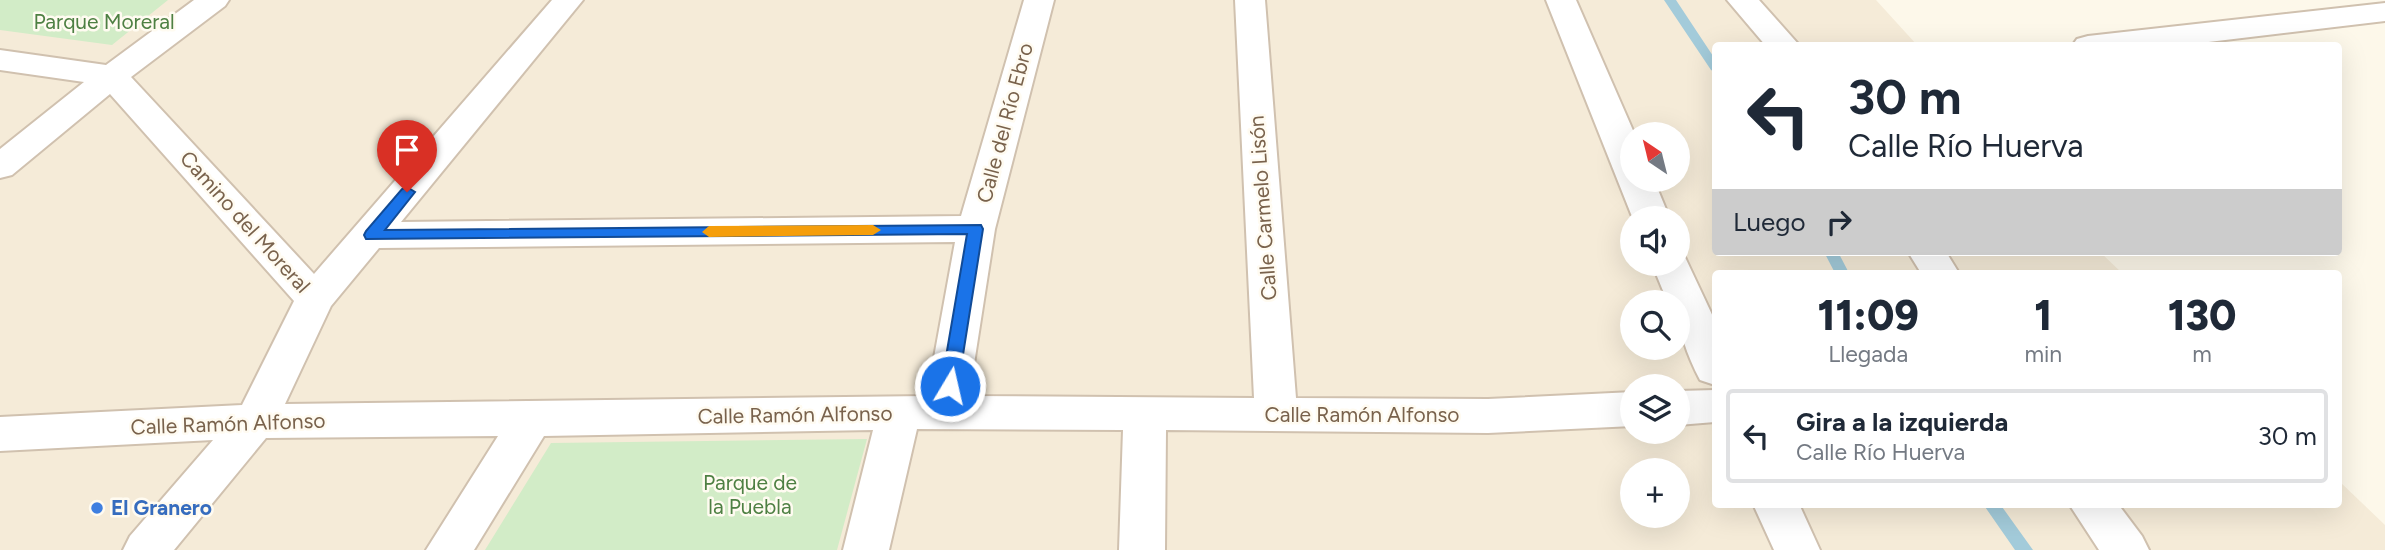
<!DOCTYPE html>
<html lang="es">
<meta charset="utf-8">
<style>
:root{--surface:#fff;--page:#f2f2f3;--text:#1f2937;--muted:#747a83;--line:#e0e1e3}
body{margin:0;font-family:Figtree,sans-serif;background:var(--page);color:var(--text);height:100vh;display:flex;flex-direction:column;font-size:26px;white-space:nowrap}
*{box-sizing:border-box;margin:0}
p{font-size:23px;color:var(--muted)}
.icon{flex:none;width:38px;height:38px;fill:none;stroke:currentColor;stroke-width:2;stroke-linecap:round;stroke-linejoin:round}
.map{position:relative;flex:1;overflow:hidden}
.panel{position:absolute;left:1712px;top:270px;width:630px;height:238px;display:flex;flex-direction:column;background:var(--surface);border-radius:7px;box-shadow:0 7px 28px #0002}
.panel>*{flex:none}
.banner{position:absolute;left:1712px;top:42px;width:630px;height:214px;border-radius:7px;box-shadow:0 7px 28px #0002;background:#fff;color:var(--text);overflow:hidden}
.needle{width:46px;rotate:325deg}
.controls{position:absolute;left:1620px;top:122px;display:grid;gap:14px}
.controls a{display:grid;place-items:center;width:70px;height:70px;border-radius:50%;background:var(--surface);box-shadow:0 7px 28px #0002;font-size:35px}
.pin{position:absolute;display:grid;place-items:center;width:60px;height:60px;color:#fff;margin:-72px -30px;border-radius:50% 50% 50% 0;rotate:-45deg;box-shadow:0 0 7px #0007}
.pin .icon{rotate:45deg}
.me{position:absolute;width:77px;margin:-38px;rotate:9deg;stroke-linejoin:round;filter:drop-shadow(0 0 5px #0008)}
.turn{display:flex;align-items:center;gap:24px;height:147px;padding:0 21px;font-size:32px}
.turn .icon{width:91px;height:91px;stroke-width:2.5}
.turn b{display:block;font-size:49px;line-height:60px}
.then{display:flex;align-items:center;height:66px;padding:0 21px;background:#0003;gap:14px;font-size:26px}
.eta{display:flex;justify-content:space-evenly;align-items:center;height:119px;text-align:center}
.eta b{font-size:42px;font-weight:800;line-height:49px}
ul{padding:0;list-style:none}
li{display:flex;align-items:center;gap:21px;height:94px;margin:0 14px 10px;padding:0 7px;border:4px solid var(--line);border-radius:7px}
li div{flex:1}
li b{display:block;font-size:26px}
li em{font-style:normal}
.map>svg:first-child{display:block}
.residential{fill:#f5ebd8;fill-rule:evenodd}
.green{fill:#d2ecc7}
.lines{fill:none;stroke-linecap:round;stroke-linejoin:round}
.stream{fill:#a3cbda;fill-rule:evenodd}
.street-casing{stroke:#d0c1af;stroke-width:4}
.street{fill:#fff;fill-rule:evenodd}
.route{fill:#1a73e8;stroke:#114b97;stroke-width:2}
.slow{fill:#f59e0b}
.shop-dot{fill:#3f7fe0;stroke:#fffbf1;stroke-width:2.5}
.labels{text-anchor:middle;stroke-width:5;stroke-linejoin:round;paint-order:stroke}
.park-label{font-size:21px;fill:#4e8043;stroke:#fffbf1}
.street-label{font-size:21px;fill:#79624c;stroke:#fffbf1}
.shop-label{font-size:21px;font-weight:bold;fill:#366cbe;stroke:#fffbf1;text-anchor:start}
</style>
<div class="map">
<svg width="2385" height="550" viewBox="0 0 2385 550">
<rect width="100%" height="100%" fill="#fdf8ea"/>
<path class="residential" d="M0 0H1876L1917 45 1715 46V252H2100L2122 273H1715V504H2338V480L2385 525V550H0ZM1633 135H1678V180H1633ZM1633 219H1678V264H1633ZM1633 303H1678V348H1633ZM1633 387H1678V432H1633ZM1633 471H1678V516H1633Z"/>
<path class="green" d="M0 0H168L112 45 0 30Z
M867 439 837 550H485L551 443Z"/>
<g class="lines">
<path class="stream" d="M1664 0H1676L1715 59V72L1711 70Z
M1824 252H1838L1849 273H1835Z
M1983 504H2000L2033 550H2015Z"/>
<g class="street-casing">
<path id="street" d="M194 0H229L225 6 131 77 314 274 552 0H583L401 222 961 216 1024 0H1054L995 229 969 396 1254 398 1235 0H1265L1296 398 1488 399 1633 392V426L1488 433 1166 430 1165 550H1119L1123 430 917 429 889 550H843L873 430 544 436 474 550H426L498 436 266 438 174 550H123L130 536 213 440 0 451V417L242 405 294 301 110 94 12 175 0 178V149L84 82 0 70V50L106 65ZM955 242 927 396 285 404 331 306 379 248Z
M1546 0H1576L1635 135 1633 180H1654L1670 219H1633Z
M1727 0H1759L1800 46H1766Z
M2385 3V21L2175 46H2072L2077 39 2088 36Z
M1908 252H1946L1959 273H1921Z
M1678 253 1684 255 1715 321V385L1700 380C1687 355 1678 331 1678 303H1668L1652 264H1678Z
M1715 390V422L1678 425V391Z
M1753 504H1799L1820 550H1774Z
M2069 504H2118L2142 536 2149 550H2099Z"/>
</g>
<use href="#street" class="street"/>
</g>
<path class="route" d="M407 187 415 192 385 230 981 225 983 229 958 386 956 391H943L941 386 967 234 366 239 364 235 366 231 402 189Z"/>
<path class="slow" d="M873 225 881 230 873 235 709 237 702 232 709 226Z"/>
<circle class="shop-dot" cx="97" cy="508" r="7"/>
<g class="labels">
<g class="park-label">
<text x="104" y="29">Parque Moreral</text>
<text x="750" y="490">Parque de<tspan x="750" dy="24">la Puebla</tspan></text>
</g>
<g class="street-label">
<text transform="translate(1005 123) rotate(-75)" y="7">Calle del Río Ebro</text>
<text transform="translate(1263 208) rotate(-94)" y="7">Calle Carmelo Lisón</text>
<text transform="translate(245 222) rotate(48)" y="7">Camino del Moreral</text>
<text transform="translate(795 415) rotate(-1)" y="7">Calle Ramón Alfonso</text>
<text x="1362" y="422">Calle Ramón Alfonso</text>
<text transform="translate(228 424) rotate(-2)" y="7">Calle Ramón Alfonso</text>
</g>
<g class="shop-label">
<text x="111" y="515">El Granero</text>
</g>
</g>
</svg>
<div class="controls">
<a><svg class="needle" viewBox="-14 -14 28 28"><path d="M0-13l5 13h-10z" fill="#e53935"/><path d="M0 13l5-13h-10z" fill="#747a83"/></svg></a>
<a><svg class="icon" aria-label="sound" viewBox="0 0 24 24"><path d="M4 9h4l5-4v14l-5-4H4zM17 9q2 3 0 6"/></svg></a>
<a><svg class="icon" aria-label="search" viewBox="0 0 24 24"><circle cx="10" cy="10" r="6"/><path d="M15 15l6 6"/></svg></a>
<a><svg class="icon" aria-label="layers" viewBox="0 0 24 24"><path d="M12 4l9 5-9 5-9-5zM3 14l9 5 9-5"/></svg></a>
<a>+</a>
</div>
<div class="pin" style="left:407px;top:192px;background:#d93025"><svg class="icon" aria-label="arrive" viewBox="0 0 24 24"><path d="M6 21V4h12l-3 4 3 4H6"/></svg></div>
<svg class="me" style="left:950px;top:386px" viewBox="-20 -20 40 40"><circle r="17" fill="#1a73e8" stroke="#fff" stroke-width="3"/><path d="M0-11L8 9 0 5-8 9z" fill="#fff"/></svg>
<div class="banner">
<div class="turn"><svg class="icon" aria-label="left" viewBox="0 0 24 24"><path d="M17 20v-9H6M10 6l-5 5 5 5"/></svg><div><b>30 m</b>Calle Río Huerva</div></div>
<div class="then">Luego<svg class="icon" aria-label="right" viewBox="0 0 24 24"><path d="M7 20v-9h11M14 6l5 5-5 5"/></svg></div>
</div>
<section class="panel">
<div class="eta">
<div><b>11:09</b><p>Llegada</p></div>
<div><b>1</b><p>min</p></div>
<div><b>130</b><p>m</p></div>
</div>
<ul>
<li><svg class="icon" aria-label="left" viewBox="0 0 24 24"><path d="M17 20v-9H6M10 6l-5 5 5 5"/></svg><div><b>Gira a la izquierda</b><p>Calle Río Huerva</p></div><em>30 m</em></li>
</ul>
</section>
</div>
